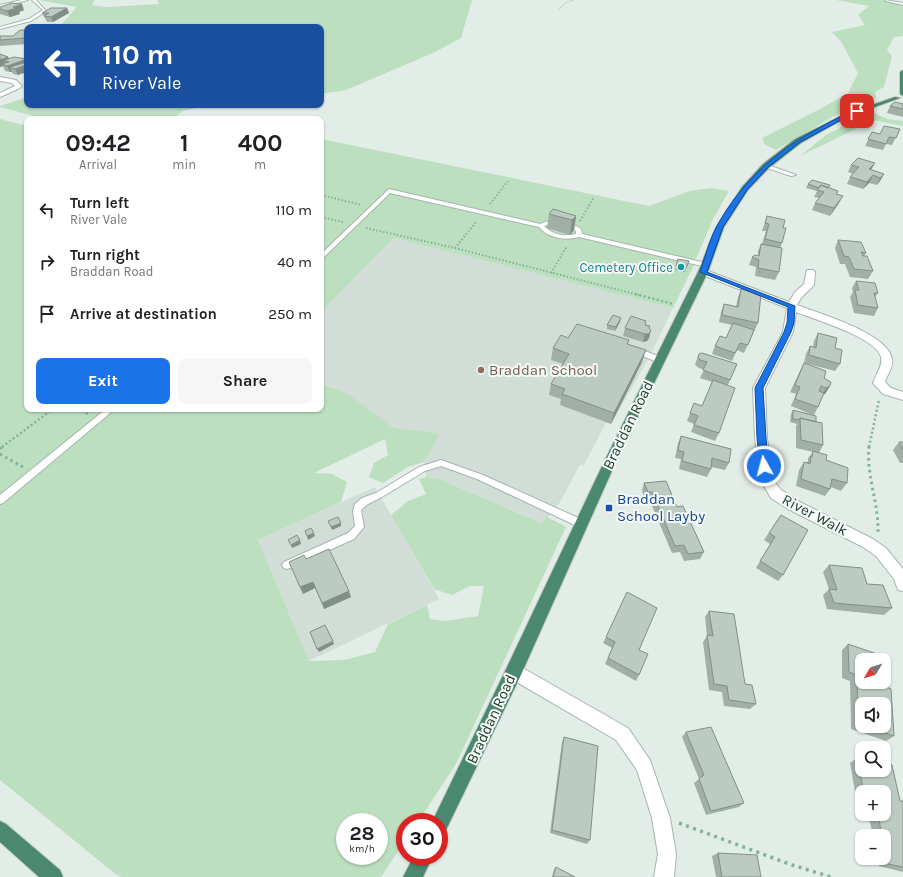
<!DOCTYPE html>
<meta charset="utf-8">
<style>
:root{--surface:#fff;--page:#f6f6f6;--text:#202124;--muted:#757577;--accent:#1a73e8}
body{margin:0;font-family:Karla,sans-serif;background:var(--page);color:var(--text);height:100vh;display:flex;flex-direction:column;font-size:15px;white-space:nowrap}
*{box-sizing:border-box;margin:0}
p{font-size:13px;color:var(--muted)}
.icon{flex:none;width:22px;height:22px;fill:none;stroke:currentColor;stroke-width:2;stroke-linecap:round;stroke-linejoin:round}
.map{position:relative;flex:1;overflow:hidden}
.side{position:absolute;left:24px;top:116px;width:300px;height:296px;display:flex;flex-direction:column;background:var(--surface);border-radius:8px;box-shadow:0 1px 3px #0004}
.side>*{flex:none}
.top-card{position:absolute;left:24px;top:24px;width:300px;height:84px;border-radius:8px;box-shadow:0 1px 3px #0004;background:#1a4fa0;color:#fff;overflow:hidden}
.needle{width:26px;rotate:231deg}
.controls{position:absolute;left:855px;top:653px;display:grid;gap:8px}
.controls a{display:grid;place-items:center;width:36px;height:36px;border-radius:8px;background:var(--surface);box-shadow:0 1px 3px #0004;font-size:20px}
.speed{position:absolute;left:336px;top:813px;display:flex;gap:8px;font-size:20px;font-weight:700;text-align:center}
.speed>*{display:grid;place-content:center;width:52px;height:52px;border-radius:50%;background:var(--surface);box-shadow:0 1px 3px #0004;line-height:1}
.speed small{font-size:10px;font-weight:400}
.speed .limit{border:6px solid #d22;background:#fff;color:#111}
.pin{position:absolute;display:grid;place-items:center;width:34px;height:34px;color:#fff;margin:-17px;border-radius:8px;box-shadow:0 2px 6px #0006}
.me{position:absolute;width:44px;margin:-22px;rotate:353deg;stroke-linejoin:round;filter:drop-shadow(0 0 3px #0008)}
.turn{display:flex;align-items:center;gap:14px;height:84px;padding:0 12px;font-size:18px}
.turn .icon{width:52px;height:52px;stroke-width:2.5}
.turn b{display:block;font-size:28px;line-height:34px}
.eta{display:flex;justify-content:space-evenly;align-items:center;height:68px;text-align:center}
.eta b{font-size:24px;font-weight:700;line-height:28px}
.action{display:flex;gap:8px;margin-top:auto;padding:8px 12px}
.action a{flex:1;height:46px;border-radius:8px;background:var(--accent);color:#fff;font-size:16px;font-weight:700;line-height:46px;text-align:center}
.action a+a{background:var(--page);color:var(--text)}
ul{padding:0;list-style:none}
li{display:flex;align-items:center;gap:12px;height:52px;padding:0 12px}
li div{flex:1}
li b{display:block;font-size:15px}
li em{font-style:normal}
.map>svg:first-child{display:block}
.built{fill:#d1ddd6}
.green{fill:#bcdfbf;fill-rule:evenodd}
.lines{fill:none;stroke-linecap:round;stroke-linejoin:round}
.service-casing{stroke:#a5b5ad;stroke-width:2}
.minor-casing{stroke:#a5b5ad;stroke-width:2}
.trunk-casing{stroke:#c1c9c6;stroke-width:2}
.path-far4{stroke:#83b29b;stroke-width:1;stroke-dasharray:1 1.5;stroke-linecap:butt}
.path-far3{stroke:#83b29b;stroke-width:2;stroke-dasharray:1.5 2;stroke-linecap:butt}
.path-far2{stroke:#83b29b;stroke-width:2.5;stroke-dasharray:2 2.5;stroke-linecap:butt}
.path-far1{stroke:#83b29b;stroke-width:3;stroke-dasharray:2.5 3.5;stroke-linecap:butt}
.path{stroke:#83b29b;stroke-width:3.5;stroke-dasharray:3 4.5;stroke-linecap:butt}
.service{fill:#fff;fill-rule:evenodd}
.minor{fill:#fff;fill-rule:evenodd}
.trunk{fill:#4a8870;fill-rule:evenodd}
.wall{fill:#a1afa7;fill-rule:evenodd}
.shaded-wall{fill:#838e88}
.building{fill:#bbcbc2;stroke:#838e88}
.route{fill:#1a73e8;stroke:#114b97}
.culture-dot{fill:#0f9aa8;stroke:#f4f9f6;stroke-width:1.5}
.education-dot{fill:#8d6e63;stroke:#f4f9f6;stroke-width:1.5}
.transit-dot{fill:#1a4fb4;stroke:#f4f9f6;stroke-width:1.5}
.labels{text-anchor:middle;stroke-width:4;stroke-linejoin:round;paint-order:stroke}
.far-culture-label{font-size:13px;fill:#0d838f;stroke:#f4f9f6;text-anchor:end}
.education-label{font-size:15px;fill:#785e54;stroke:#f4f9f6;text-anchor:start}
.street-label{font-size:15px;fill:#223f33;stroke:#f4f9f6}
.transit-label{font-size:15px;fill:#164399;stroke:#f4f9f6;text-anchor:start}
</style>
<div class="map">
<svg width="903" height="877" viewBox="0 0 903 877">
<rect width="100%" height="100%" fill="#e3ede7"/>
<path class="built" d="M394 238 673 308 650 356 611 424 606 423 584 465H580L560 502 543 523 439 479 426 477 424 462 438 435 430 432 394 428 347 393 321 384V312Z
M375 487 439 599 309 661 258 540Z"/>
<path class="green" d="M39 0H95L92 5 106 7 159 4 157 0H472L461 38 433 53 346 90 321 94V27H59L77 7Z
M836 0H884L903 4V36L894 37 887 50 892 56 884 87 875 92 876 98 834 116 776 150 764 144 762 138 822 108 848 93 858 73 842 43 832 32 865 25 858 15 869 6Z
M27 97V105H209L183 111 173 119H45L0 107V106Z
M871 112 888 119 903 121V126L874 120 800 156 826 135Z
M0 119 27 126V409H321V384L347 393 394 428 430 432 439 435 424 462 408 467 383 483 369 477 374 463 388 455 385 439 314 473 332 474 347 482 341 502 258 540 309 661 344 660 375 652 388 624 427 605 430 619 445 621 478 616 484 586H470L452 595 434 589 391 515 408 501 426 494 419 479 426 477 439 479 542 523 547 517 566 527 456 764 418 822H405V841L381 877H121L113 872 0 780ZM345 822H379V856H345Z
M321 139 649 206 690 191 710 188 729 191 713 219 697 257 694 259 692 263 694 265 673 308 394 238 321 312Z"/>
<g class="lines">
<g class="service-casing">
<path id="service" d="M22 0H28L0 7V5Z
M32 0H36L46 11 31 21 0 29V27L29 19 43 10Z
M885 0 903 3V5L886 1Z
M764 165H768L796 175 791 176 764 167Z
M389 189 540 224C554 218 569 221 581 229L582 234 706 263 709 265 706 267 579 237C566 241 548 238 539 227L390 193 323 258 321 259V254ZM550 224C560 224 568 226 576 231V234C565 237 553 235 544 226Z
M633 348H637L663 358 664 360 663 362H657L633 352 631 350Z
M106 409H115L3 503 0 504V495Z
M441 460 483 475 585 521 586 524 585 527 582 528 579 527 477 479 441 466 425 471 382 497 368 504 362 509 361 511 364 527 354 539 290 568 287 569 284 568 282 565 284 562 348 533 355 526 353 511 355 504 362 498 376 493 419 467Z"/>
</g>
<g class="minor-casing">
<path id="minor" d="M0 77 16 80 22 86 18 89 0 97V93L15 86 12 83 0 81Z
M703 269 789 302 795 292 804 284 807 270H813L815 272 814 285 801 298 797 305C820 314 888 333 892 359 894 367 887 374 885 382L891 388 903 392V400L883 394 873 383C876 374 883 366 881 357 877 338 814 319 796 312L793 332 765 388 767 438 773 480 781 490 798 501 873 539 886 548 903 569V591L898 590 894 579 876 556 863 547 788 509 771 498 761 481 755 438 753 388 783 332 787 308 700 274 698 272Z
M514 663 628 728 650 760 670 818 676 854 674 877H654L658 854 652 818 637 770 616 740 508 677 506 671 508 665Z"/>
</g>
<g class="trunk-casing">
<path id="trunk" d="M903 70V96L900 94V72Z
M895 97 900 98 847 117 801 143 769 168 748 190 724 227 708 272 615 464 520 677 445 832 439 835V822H432L433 820 508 665 603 464 698 272 716 227 742 187 763 164 795 139 843 115Z
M0 821 6 824 60 870 63 877H39L0 842Z
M414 856H433L423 877H403Z"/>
</g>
<path class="path-far4" d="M558 10 567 2 574 0"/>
<path class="path-far3" d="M321 195 362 205
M490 204 508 181
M321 217 343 222
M580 221 594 197
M366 228 455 248 639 295
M455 248 477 221
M551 273 567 246"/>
<path class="path-far2" d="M635 294 673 304
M78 409 88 414
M2 447 53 409
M869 447 879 400"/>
<path class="path-far1" d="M869 446C866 476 879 503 878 533
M0 449 3 446
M0 454 23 467"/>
<path class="path" d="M679 823 792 865 831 877"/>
<use href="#service" class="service"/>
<use href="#minor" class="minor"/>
<use href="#trunk" class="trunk"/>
</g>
<path class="wall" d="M0 7 24 10 19 12 20 14 10 17 0 14Z
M67 8 69 13 53 22H47L42 13Z
M27 30V44L0 46V36H13Z
M0 54 8 57 9 59H27V79L23 73 18 75 13 74 12 72H10L5 71 3 66 0 67Z
M903 104V117L887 113 890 106Z
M900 129 892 145 886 144 883 150 865 146 872 132 880 134Z
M851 165 871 170 884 174 880 181 877 185 869 183 863 189 847 184 850 177 853 174 848 172Z
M808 184 830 185 829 188 838 191 837 194 839 203 830 216 812 210 815 203 819 198 814 197 817 191 806 188Z
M549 214 576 216 574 230 570 235 547 228Z
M767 216 783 228 782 243 780 248 779 272 775 280 755 276 756 267 749 265 752 257 758 255V251L761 244H762L766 231H762Z
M838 240 866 253 864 256 873 271 868 279 850 277 845 264H840L835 248Z
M678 259 689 261 685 272 675 270Z
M856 281 878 293 875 297 878 308 874 316 854 313 850 297 853 292 852 288Z
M741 289 758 323 744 353 737 350 732 361 712 354 715 346 726 338 732 325 719 322 721 312 724 304 736 307 738 297Z
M646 321 645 325 650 326 649 338 647 341 643 342 623 336 625 328Z
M620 322 615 331 607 329V325Z
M818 333 835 348 840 364 835 371 804 363 806 354 810 346 813 347 814 341Z
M568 338 629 340 628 344 642 362 611 424 560 405 561 399 549 395 551 384 563 364 551 360 553 348Z
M699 354 737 364 728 385 719 433 715 441 691 432 694 424 687 421 694 403 702 406 712 382 700 378 704 370 697 367 695 364Z
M804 363 830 386 825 394 823 395 818 407 814 415 823 445 819 453 847 483 841 491 831 487 830 489 825 496 796 486 799 470 804 462 806 463 808 461V458L813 452 796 448V426L797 424 790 422 791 414 793 410 813 415 791 406 796 394 790 392 800 371Z
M681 436 729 463 725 470 711 467V469L707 477 679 469 681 459 675 458 678 443Z
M899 442H903V463H900L893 450Z
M644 483 677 507 704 552 700 559 684 561 680 552 672 553 649 499 645 500 642 490Z
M781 515 783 575 778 581 756 568 770 544 764 540Z
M306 559 351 597 324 609 315 588 303 594 289 562Z
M829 565 867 584 892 608 884 615 827 609 823 595 829 589 823 572Z
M709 611 745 684 756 704 750 709 724 706 722 692 709 690 703 642 707 636 705 617Z
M606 637 639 650V675L636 681 605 664 612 648 603 643Z
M848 644 894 736 886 741 851 729 850 681 842 678V650ZM862 704 884 726H862Z
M686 732 744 803 739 807 706 815 694 783 699 779 682 737Z
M564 737 590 840 587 844 550 833 562 742Z
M857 758 900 801H903V872L879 866 877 858H884V836H873L868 814H884V792H862V798L856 797 850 763Z
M718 853 761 877H716L712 856Z
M556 867 575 877H552L554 869Z"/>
<path class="shaded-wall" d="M22 4 24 10 19 12 20 14 10 17 7 11 13 7Z
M67 8 69 13 53 22 51 17Z
M8 57 11 63 4 60 6 65 2 64 3 66 0 67V60Z
M27 59V66H23L26 72H23V73L18 75 15 69 10 67 12 72H10L7 66Z
M875 163 871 170 869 169Z
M884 174 880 181 877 185 880 178Z
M873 175 869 183 863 189 867 182Z
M843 196 839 203 830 216 834 208Z
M576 216 574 230 570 235 572 220Z
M621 318 620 322 615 331 616 327Z
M650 326 648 334 651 330 649 338 647 341 643 342 645 334Z
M646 350 642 362 611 424 614 413Z
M830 386 825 394 822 395 826 388Z
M341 523V526L332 530 331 527Z
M314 533 315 536 308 540 307 536Z
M300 540 301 544 292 548 291 545Z
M313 582 315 588 303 594 300 587Z
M349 591 351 597 324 609 322 603Z
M333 641 334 644 319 652 317 649Z"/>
<path class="building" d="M12 3 22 4 13 7 17 8 7 11 0 9V7Z
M51 8H67L51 17 44 16 49 13H42Z
M20 30H27V34L25 36H27V37L26 38 0 40V36H13Z
M0 54 8 57 0 60Z
M14 57 27 59 7 66 2 64 9 62 4 60Z
M27 62V67L23 66 15 69 10 67Z
M27 71V76L23 72Z
M895 102 903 104V109L890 106Z
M884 126 900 129 896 138 889 137 886 144 868 139 872 132 880 134Z
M858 158 875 163 869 169 884 174 880 178 873 175 867 182 850 177 859 167 851 165Z
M812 180 830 185 828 188 821 185 819 188 808 184Z
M821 185 838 191 836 194 843 196 834 208 815 203 824 192 817 190Z
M553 209 576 216 572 220 549 214Z
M767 216 785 220 783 228H786L782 243 765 239 769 224 765 223Z
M838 240 861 242 866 253 861 252 863 256H867L873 271 854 269 849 257 844 256Z
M761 244 782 248 779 272 758 268 759 260 752 257 755 255 759 256Z
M678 259 689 261 686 268 676 266Z
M856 281 875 283 878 293H874L878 308 858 305 855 290H859Z
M741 289 761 294 758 323 722 315 724 304 738 307Z
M613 315 621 318 616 327 607 325Z
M631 316 646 321 645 325 650 326 649 328 651 330 649 334H645L625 328Z
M733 323 754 330 748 345 740 343 735 353 715 346 720 336 726 338Z
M577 324 629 340 627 344 646 350 614 413 562 394 565 389 551 384 569 354 553 348 561 335 568 338Z
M818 333 837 338 835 348 842 350 840 364 809 355 810 346 816 348Z
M702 353 737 364 730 380 703 370 707 362 700 360 698 357 699 354Z
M804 363 826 371 824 378 831 382 830 386 826 388 821 386 819 391 824 393 818 407 795 399 800 387 795 385Z
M713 380 735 388 719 433 694 425 698 416 690 413 694 403 702 406Z
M793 410 816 416V422L800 418 799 420 793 419Z
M800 418 822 423 823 445 801 440Z
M681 436 731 449 729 463 712 458 711 469 682 461 684 452 678 450Z
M899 442H903V450Z
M813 451 827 455 826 460 848 468 847 483 832 479 830 489 801 479 804 462 810 464 811 456 812 457Z
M666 481 677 507 683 506 704 552 688 554 684 545 675 546 652 492H648L644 483Z
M781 515 808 530 783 575 760 561 775 537 769 533Z
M338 517 341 523 331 527 328 521Z
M311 528 314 533 307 536 305 531Z
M297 535 300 540 291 545 288 540Z
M329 549 349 591 322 603 313 582 300 587 289 562 304 555 306 559Z
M829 565 862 568 867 584 883 585 892 608 834 603 829 589 837 590Z
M627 592 657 608 639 650 648 654 639 675 608 658 615 642 606 637Z
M709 611 734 614 745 684 752 685 756 704 729 700 727 686 714 684 707 635 713 636Z
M325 625 333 641 317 649 310 632Z
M848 644 880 655 881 660H862V682H882V685L891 689 894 736 864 726H884V704H862V725L858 724 857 675 849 672Z
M711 727 744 803 711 811 699 779 704 775 686 732Z
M564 737 598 746 590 840 552 830Z
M857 758 862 759V770H884V764L892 765 900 801H903V867L888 864 884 845V836H882L878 814H884V792H864Z
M718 853 757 855 761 877H722Z
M556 867 575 877H553Z"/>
<path class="route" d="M857 110 860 111 859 112 847 117 800 142 768 167 747 190 723 227 707 272 795 306 794 323 791 332 763 388 766 438 769 466 768 469H761L760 466 757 438 755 388 784 332 787 323 788 307 700 272C705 258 709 240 717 226 741 182 777 150 821 127 833 120 845 114 857 110Z"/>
<circle class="culture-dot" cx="681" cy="267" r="4"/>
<circle class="education-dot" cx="481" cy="370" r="4"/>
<rect class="transit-dot" x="605" y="504" width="8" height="8" rx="2"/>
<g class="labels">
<g class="far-culture-label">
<text x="673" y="272">Cemetery Office</text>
</g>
<g class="education-label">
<text x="489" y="375">Braddan School</text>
</g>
<g class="street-label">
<text transform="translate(628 425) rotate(-64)" y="5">Braddan Road</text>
<text transform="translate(815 515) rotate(28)" y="5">River Walk</text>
<text transform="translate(491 719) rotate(-65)" y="5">Braddan Road</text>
</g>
<g class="transit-label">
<text x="617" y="504">Braddan<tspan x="617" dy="17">School Layby</tspan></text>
</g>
</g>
</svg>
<div class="controls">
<a><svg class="needle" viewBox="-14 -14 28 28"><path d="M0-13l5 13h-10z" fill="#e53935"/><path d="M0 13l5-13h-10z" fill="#757577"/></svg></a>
<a><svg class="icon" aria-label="sound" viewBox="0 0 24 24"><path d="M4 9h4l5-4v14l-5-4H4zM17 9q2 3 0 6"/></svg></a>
<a><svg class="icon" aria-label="search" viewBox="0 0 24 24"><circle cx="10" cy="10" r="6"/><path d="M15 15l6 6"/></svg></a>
<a>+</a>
<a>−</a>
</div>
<div class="speed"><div>28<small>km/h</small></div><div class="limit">30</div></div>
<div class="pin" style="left:857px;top:111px;background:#d93025"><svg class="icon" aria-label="arrive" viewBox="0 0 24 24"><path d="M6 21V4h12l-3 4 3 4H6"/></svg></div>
<svg class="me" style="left:764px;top:466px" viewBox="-20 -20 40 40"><circle r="17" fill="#1a73e8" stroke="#fff" stroke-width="3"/><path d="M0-11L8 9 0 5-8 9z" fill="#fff"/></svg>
<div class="top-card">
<div class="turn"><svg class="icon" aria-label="left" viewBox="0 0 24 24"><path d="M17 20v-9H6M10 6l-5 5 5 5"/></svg><div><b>110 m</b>River Vale</div></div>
</div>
<section class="side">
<div class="eta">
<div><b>09:42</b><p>Arrival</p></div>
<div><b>1</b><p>min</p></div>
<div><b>400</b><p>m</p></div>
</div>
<ul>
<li><svg class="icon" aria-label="left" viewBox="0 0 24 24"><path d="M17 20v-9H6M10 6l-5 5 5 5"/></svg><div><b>Turn left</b><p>River Vale</p></div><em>110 m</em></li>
<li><svg class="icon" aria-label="right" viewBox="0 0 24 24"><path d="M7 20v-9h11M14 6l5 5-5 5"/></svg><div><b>Turn right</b><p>Braddan Road</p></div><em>40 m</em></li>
<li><svg class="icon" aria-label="arrive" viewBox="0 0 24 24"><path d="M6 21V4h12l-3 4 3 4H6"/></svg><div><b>Arrive at destination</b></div><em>250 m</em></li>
</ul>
<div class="action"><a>Exit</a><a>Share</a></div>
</section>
</div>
